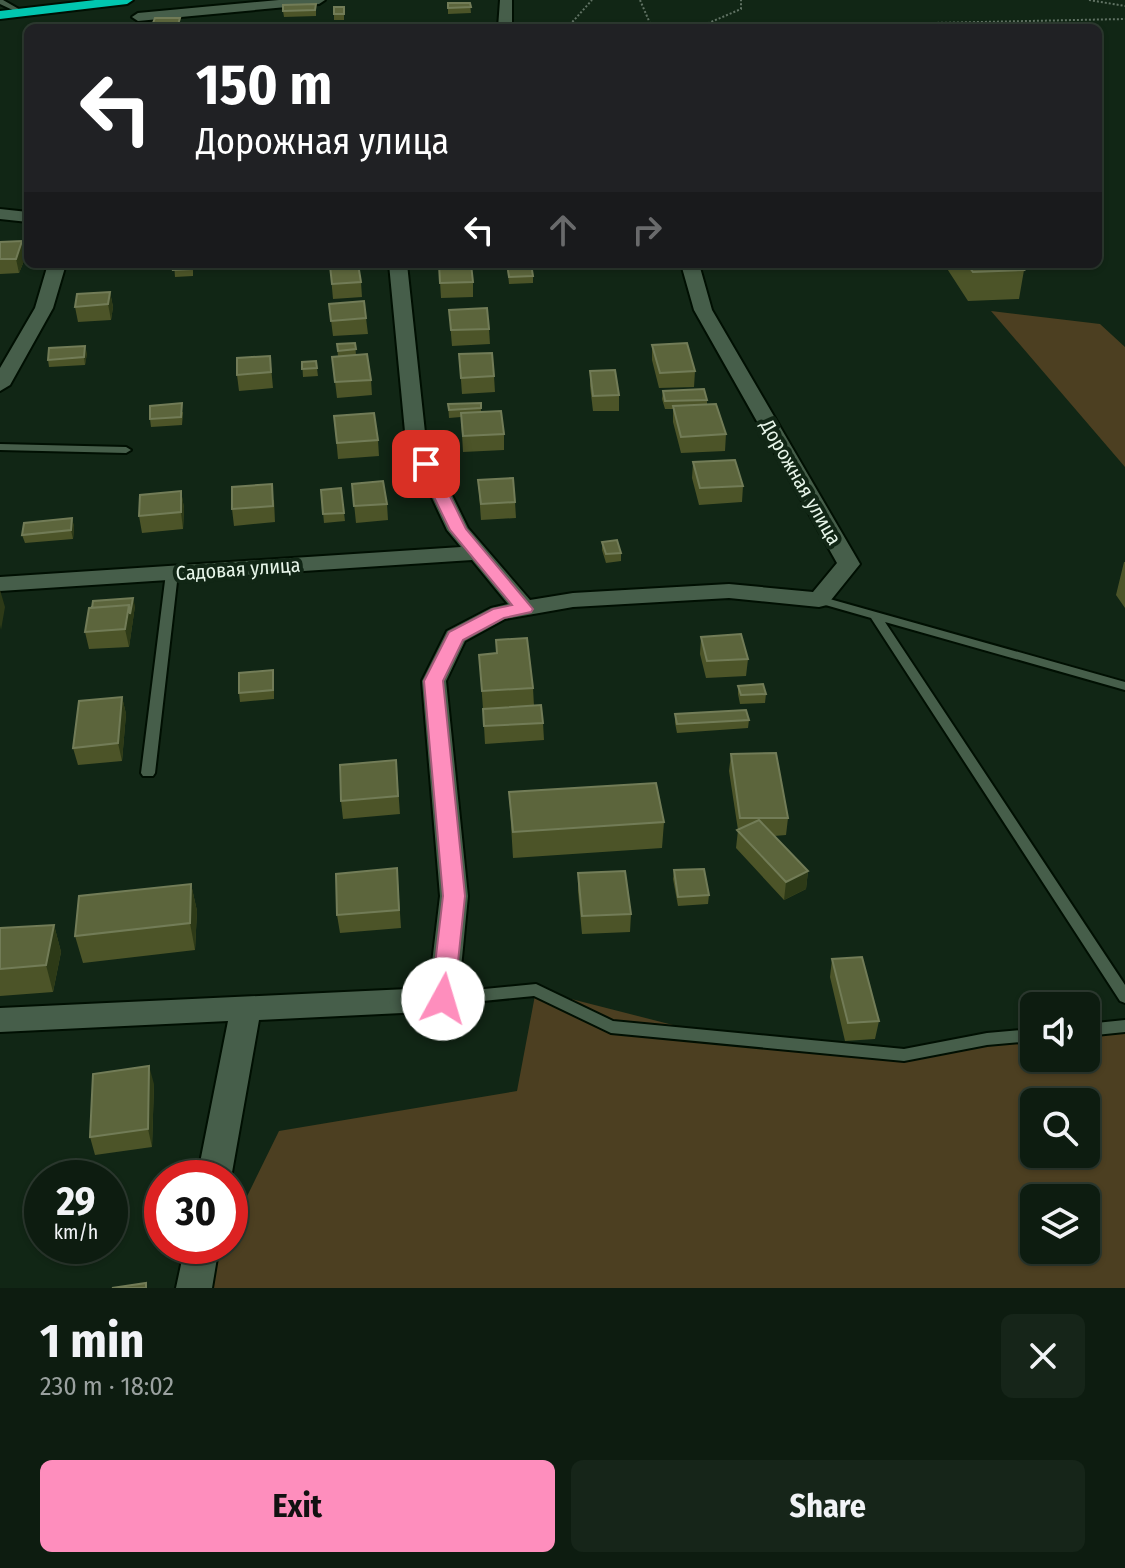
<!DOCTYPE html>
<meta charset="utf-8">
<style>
:root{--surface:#0d1c10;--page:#162519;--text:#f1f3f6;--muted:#9aa19f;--line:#2d3a30;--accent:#fe8ebd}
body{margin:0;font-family:"Fira Sans Condensed",sans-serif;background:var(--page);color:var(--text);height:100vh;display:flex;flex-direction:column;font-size:30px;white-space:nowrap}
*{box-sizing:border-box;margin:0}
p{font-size:26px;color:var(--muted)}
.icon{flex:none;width:44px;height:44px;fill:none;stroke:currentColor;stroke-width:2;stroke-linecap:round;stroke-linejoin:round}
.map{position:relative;height:1288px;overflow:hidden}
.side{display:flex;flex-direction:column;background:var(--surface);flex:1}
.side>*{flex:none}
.guide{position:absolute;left:24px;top:24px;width:1078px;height:244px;border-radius:12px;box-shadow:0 2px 6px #0004,0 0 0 2px var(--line);background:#202124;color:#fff;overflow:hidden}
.buttons{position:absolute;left:1020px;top:992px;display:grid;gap:16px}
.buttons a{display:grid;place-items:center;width:80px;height:80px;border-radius:12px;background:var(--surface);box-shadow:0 2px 6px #0004,0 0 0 2px var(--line);font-size:40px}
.speed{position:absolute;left:24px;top:1160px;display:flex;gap:16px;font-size:40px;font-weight:700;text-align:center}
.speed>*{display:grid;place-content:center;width:104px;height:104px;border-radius:50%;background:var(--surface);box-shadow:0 2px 6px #0004,0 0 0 2px var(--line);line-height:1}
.speed small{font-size:20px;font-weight:400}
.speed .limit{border:12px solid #d22;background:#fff;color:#111}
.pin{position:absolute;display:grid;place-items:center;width:68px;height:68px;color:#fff;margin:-34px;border-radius:16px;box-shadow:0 4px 12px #0006}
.me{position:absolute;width:88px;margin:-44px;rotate:6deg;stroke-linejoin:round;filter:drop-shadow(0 0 6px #0008)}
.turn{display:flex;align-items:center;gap:28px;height:168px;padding:0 40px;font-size:36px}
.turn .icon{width:104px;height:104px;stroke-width:2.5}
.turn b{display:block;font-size:56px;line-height:68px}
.lanes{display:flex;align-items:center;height:76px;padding:0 40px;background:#0003;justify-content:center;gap:40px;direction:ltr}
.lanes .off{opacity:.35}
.round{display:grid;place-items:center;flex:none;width:84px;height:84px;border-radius:12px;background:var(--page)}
.headline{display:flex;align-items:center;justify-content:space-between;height:136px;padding:0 40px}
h1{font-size:48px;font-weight:700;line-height:60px}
.action{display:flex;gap:16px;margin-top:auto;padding:16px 40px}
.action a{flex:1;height:92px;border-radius:12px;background:var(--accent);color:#111;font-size:32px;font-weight:700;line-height:92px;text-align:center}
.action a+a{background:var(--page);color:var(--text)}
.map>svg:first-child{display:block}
.green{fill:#4c3f21;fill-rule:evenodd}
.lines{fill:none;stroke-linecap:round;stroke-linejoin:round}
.lane-casing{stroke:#000f02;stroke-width:4}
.street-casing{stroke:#000f02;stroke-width:4}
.highway-casing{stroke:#000f02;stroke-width:4}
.path{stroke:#617364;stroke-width:2;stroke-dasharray:2 2;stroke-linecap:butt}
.lane{fill:#465e4a;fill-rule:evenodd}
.street{fill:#465e4a;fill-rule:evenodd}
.highway{fill:#01c6af;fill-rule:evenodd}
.wall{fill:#4c5428}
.shaded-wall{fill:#2d3a17}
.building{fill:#5c653c;stroke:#727c57;stroke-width:2}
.route{fill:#fe8ebd;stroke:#a55c7b;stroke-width:2}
.labels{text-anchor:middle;stroke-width:8;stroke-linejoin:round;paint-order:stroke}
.street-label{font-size:20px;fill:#e7f5e9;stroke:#112615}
</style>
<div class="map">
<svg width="1125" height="1288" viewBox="0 0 1125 1288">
<rect width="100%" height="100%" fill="#112615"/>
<path class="green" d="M991 311 1100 324 1125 347V467Z
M536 990 720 1037 904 1055 1034 1039V1058H1086V1032L1125 1027V1288H202L223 1246H230V1231L279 1131 517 1091ZM1034 1102H1086V1154H1034ZM1034 1198H1086V1250H1034Z"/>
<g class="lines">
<g class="lane-casing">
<path id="lane" d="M0 0H3L24 12 19 13 0 4Z
M0 444 126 447 131 450 126 453 0 450Z
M172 570 178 573 155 773 153 776H143L141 773 166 573Z
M819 596 1125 682V690L885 622 1125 985V1003L1120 1001 871 618 815 602 813 600 815 598Z
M536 984 613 1021 904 1049 987 1033 1034 1029V1041L987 1045 904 1061 611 1033 534 996 443 1005 438 1003 435 999 438 995 443 993Z
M1125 1020V1032L1086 1036V1024Z"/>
</g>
<g class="street-casing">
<path id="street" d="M279 0H325L319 4 138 21 132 17 138 13Z
M500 0H512V28H498Z
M0 209 28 212V222L0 219Z
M48 264H66L53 308 10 385 0 391V368L35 308Z
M389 264H407L426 442 468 528 530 600 573 593 729 584 813 592 837 563 694 310 681 264H699L712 310 860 564 827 605 819 607 729 598 573 607 505 619 465 641 446 681 468 896 458 999 454 1008 443 1011 259 1020 231 1178H197L228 1021 0 1032V1008L429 988 440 896 422 681 447 631 491 608 508 604 472 560 0 591V577L461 547 447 530 406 442Z
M185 1246H219L212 1288H176Z"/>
</g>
<g class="highway-casing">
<path id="highway" d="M95 0H133L127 4 0 19V11Z"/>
</g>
<path class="path" d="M640 0 652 28
M1089 0 1125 6
M704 25 741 9V0
M567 28 592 0
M689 28 1125 19"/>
<use href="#lane" class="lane"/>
<use href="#street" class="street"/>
<use href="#highway" class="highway"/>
</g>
<path class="wall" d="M448 3H470L471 13 448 14Z
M316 4V16L284 17 283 11Z
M344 7V20H334V14Z
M28 167V184H25L24 177Z
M22 241 26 256 19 273 0 274V242Z
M97 264H131V267L98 269Z
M174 264H193V276L175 277Z
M507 264 533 276V283L509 284Z
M944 264H1020L1024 270 1019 299 968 301Z
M439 265 473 282V297L441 298Z
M330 266 361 282 362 297 333 299Z
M110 292 113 307 111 320 78 322 75 307Z
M329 304 366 318 368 334 333 336Z
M449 310 489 329 490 344 452 346Z
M355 343 356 355 371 380 372 395 337 398 332 357H338L337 344Z
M652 345 695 371 694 387 659 388 652 360Z
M87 353 85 365 49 367 48 360Z
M459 354 494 376 495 392 462 394Z
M270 356 273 388 239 391 237 375Z
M316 361 318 376 303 377 302 362Z
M590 371 619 395V411H593L590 386Z
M663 391 707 400V404L726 434 725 451 681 453 673 422V409H665L662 399Z
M481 403V412L504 434V450L463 452 461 417 449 418 448 404Z
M183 412 182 425 151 427 150 419Z
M334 416 378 440 379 456 338 459Z
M693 462 743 486 742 502 699 505 692 478Z
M478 480 515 502 516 518 481 520Z
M352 484 387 504 388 520 356 523Z
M341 488 345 521 324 523 321 490Z
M181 491 184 508 183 529 142 533 139 516Z
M274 500 275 522 234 526 232 509Z
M72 518 74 527 73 539 25 543 22 535Z
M602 542 621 553V561L606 563 602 550Z
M1124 562H1125V608L1116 595Z
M135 606 129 647 89 649 85 632Z
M701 637 748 659 746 676 706 678 700 654Z
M496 640 533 688 534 706 483 709 479 655 497 654Z
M274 678V699L240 702 239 693Z
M738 686 766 694 765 703 740 704 738 694Z
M122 697 126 714 122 761 78 765 73 748Z
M483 709 543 723 544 740 485 744Z
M675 714 749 720 748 728 677 733 675 723Z
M731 754 788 818 786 835 774 836 808 871 806 889 784 900 736 848 738 830 729 771Z
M396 760 400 814 343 819 341 801Z
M509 792 664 822 662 848 513 858Z
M397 868 401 928 340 933 337 915Z
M674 870 709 895 708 904 678 906 673 879Z
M578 873 631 914 630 932 582 934 578 891Z
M191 884 197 911 195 950 83 963 75 936Z
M54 925 61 952 53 992 0 996V928Z
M832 959 879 1021 875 1039 845 1041 830 977Z
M154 1084 152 1147 95 1155 90 1137Z"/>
<path class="shaded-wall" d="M22 241 26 256 19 273 16 259Z
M110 292 113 307 111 320 108 304Z
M85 346 87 353 85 365 84 357Z
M181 491 184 508 183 529 181 512Z
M72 518 74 527 73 539 71 530Z
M0 590 5 607 1 630 0 625Z
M133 598 135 606 129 647 125 629 129 605Z
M122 697 126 714 122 761 118 743Z
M808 871 806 889 784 900 786 882Z
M191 884 197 911 195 950 190 923Z
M54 925 61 952 53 992 46 965Z
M149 1066 154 1084 152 1147 148 1129Z"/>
<path class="building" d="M448 3H470L471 7 448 8Z
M316 4 315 10 283 11V5Z
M334 7H344V14H334Z
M155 18H180L177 28H151Z
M251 24 250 28H241L242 25Z
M456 25H475L476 28H456Z
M28 167V177H24Z
M22 241 16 259H0V242Z
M174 264H192V269L173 270Z
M358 264 361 282 332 284 330 266Z
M471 264 473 282 440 283 439 265Z
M507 264H531L533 276 509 277Z
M967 264H1020L1024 270 973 272Z
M110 292 108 304 75 307 77 294Z
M364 301 366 318 331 321 329 304Z
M487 308 489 329 451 330 449 310Z
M355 343 356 349 338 351 337 344Z
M687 343 695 371 660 373 652 345Z
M85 346 84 357 48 360 49 348Z
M492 353 494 376 461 378 459 354Z
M367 354 371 380 335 382 332 357Z
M270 356 271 372 237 375V358Z
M316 361 317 368 302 369V362Z
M615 370 619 395 593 396 590 371Z
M704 389 707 400 665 401 663 391Z
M182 403 181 417 150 419V406Z
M481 403V408L449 410 448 404Z
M716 404 726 434 681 437 673 406Z
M501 411 504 434 463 436 461 413Z
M374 413 378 440 337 443 334 416Z
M735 460 743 486 700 488 693 462Z
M513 478 515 502 481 504 478 480Z
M383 481 387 504 354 506 352 484Z
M272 484 273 506 232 509V487Z
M341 488 344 513 323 514 321 490Z
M181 491V512L139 516 140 495Z
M72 518 71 530 22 535 24 523Z
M617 540 621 553 606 554 602 542Z
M133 598 130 614 129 605 92 608 93 601Z
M129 605 125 629 85 632 89 608Z
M741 634 748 659 707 661 701 637Z
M527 638 533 688 482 691 479 655 497 653 496 640Z
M273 670V690L239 693V673Z
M763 684 766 694 741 695 738 686Z
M122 697 118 743 73 748 79 701Z
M541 705 543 723 484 726 483 709Z
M746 710 749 720 677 724 675 714Z
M776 753 788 818H740L731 754Z
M396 760 398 796 341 801 340 765Z
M656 783 664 822 513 832 509 792Z
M759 820 808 871 786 882 737 830Z
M397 868 399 910 337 915 336 874Z
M704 869 709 895 678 897 674 870Z
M625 871 631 914 582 916 578 873Z
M191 884 190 923 75 936 79 896Z
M54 925 46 965 0 969V928Z
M862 957 879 1021 848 1023 832 959Z
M149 1066 148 1129 90 1137 93 1074Z
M146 1283V1288H112Z"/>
<path class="route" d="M426 459 434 464 466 529 533 609 531 612 504 618 463 640 443 681 465 896 454 999 451 1005 443 1008 435 1005 431 999 443 896 424 681 449 632 493 609 512 605 450 530 418 464Z"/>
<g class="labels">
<g class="street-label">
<text transform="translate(801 482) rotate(60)" y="7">Дорожная улица</text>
<text transform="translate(238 569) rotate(-4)" y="7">Садовая улица</text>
</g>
</g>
</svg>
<div class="buttons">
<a><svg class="icon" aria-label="sound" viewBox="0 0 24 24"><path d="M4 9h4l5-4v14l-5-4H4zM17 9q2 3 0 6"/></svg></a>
<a><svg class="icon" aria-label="search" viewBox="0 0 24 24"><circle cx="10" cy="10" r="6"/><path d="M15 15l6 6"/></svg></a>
<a><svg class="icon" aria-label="layers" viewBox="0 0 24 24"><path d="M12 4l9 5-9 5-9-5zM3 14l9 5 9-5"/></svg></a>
</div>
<div class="speed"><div>29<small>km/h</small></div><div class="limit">30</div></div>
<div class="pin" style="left:426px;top:464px;background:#d93025"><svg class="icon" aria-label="arrive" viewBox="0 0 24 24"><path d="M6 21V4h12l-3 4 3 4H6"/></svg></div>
<svg class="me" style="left:443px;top:999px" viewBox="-20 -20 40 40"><circle r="19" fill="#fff"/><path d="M0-13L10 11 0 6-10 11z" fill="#fe8ebd"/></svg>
<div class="guide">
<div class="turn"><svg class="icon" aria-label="left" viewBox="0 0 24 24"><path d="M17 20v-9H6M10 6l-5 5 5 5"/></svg><div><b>150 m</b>Дорожная улица</div></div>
<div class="lanes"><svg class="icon" aria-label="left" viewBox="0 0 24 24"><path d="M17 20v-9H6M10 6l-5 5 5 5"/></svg><svg class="icon off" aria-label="ahead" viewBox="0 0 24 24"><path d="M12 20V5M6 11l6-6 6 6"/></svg><svg class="icon off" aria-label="right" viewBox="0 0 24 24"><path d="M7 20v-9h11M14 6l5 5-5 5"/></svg></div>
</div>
</div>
<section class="side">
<div class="headline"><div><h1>1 min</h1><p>230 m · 18:02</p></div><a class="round"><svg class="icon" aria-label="close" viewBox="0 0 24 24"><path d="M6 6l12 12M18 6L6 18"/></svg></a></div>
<div class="action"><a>Exit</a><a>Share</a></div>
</section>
